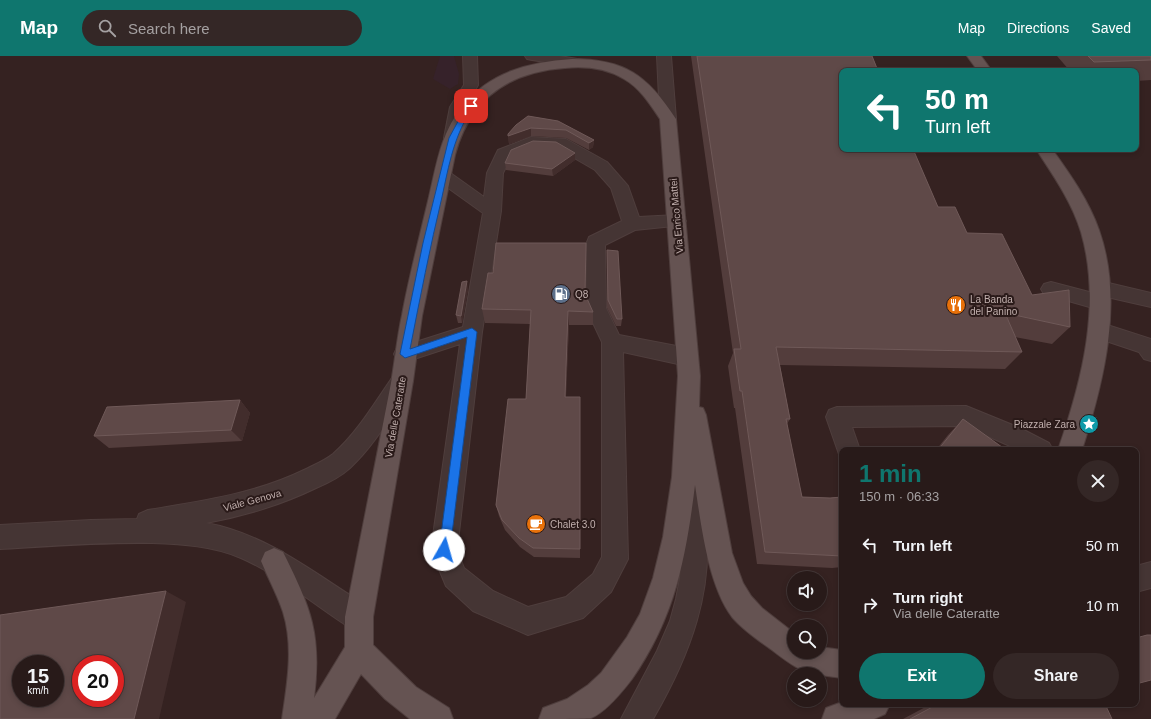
<!DOCTYPE html>
<meta charset="utf-8">
<style>
:root{--surface:#281a19;--page:#342726;--text:#f1f3f6;--muted:#a5a1a2;--line:#443838;--accent:#0f766e}
body{margin:0;font-family:Arial,sans-serif;background:var(--page);color:var(--text);height:100vh;display:flex;flex-direction:column;font-size:15px;white-space:nowrap}
*{box-sizing:border-box;margin:0}
p{font-size:13px;color:var(--muted)}
.icon{flex:none;width:22px;height:22px;fill:none;stroke:currentColor;stroke-width:2;stroke-linecap:round;stroke-linejoin:round}
.map{position:relative;flex:1;overflow:hidden}
.panel{position:absolute;left:839px;top:391px;width:300px;height:260px;display:flex;flex-direction:column;background:var(--surface);border-radius:8px;box-shadow:0 2px 6px #0003,0 0 0 1px var(--line)}
.panel>*{flex:none}
.top-card{position:absolute;left:839px;top:12px;width:300px;height:84px;border-radius:8px;box-shadow:0 2px 6px #0003,0 0 0 1px var(--line);background:#0f766e;color:#fff;overflow:hidden}
.buttons{position:absolute;left:787px;top:515px;display:grid;gap:8px}
.buttons a{display:grid;place-items:center;width:40px;height:40px;border-radius:50%;background:var(--surface);box-shadow:0 2px 6px #0003,0 0 0 1px var(--line);font-size:20px}
.speed{position:absolute;left:12px;top:599px;display:flex;gap:8px;font-size:20px;font-weight:700;text-align:center}
.speed>*{display:grid;place-content:center;width:52px;height:52px;border-radius:50%;background:var(--surface);box-shadow:0 2px 6px #0003,0 0 0 1px var(--line);line-height:1}
.speed small{font-size:10px;font-weight:400}
.speed .limit{border:6px solid #d22;background:#fff;color:#111}
.pin{position:absolute;display:grid;place-items:center;width:34px;height:34px;color:#fff;margin:-17px;border-radius:8px;box-shadow:0 2px 6px #0006}
.me{position:absolute;width:44px;margin:-22px;rotate:7deg;stroke-linejoin:round;filter:drop-shadow(0 0 3px #0008)}
.turn{display:flex;align-items:center;gap:14px;height:84px;padding:0 20px;font-size:18px}
.turn .icon{width:52px;height:52px;stroke-width:2.5}
.turn b{display:block;font-size:28px;line-height:34px}
.round{display:grid;place-items:center;flex:none;width:42px;height:42px;border-radius:21px;background:var(--page)}
.summary{display:flex;align-items:center;justify-content:space-between;height:68px;padding:0 20px}
h1{font-size:24px;font-weight:600;line-height:30px;color:var(--accent)}
.cta{display:flex;gap:8px;margin-top:auto;padding:8px 20px}
.cta a{flex:1;height:46px;border-radius:24px;background:var(--accent);color:#fff;font-size:16px;font-weight:600;line-height:46px;text-align:center}
.cta a+a{background:var(--page);color:var(--text)}
ul{padding:0;list-style:none}
li{display:flex;align-items:center;gap:12px;height:60px;padding:0 20px}
li div{flex:1}
li b{display:block;font-size:15px}
li em{font-style:normal}
header{display:flex;align-items:center;gap:24px;box-sizing:border-box;height:56px;padding:0 20px;background:var(--accent);color:#fff}
header strong{font-size:19px}
nav{display:flex;gap:22px;margin-inline-start:auto;font-size:14px}
.search{width:280px;height:36px;background:var(--page);display:flex;align-items:center;gap:10px;box-sizing:border-box;padding:0 14px;border-radius:22px;color:var(--muted);font-size:15px}
.map>svg:first-child{display:block}
.green{fill:#36222a}
.lines{fill:none;stroke-linecap:round;stroke-linejoin:round}
.minor-casing{stroke:#4f3e3d;stroke-width:2}
.major-casing{stroke:#4f3e3d;stroke-width:2}
.minor{fill:#453534;fill-rule:evenodd}
.major{fill:#655352;fill-rule:evenodd}
.wall{fill:#533d3c}
.shaded-wall{fill:#422d2c}
.building{fill:#5f4948;stroke:#6f5958;fill-rule:evenodd}
.route{fill:#1a73e8;stroke:#114b97}
.labels{text-anchor:middle;stroke-width:4;stroke-linejoin:round;paint-order:stroke}
.street-label{font-size:10px;fill:#c2b0ae;stroke:#2a1a19}
.poi-label{font-size:10px;fill:#c2b0ae;stroke:#2a1a19;text-anchor:start}
</style>
<header>
<strong>Map</strong>
<div class="search"><svg class="icon" aria-label="search" viewBox="0 0 24 24"><circle cx="10" cy="10" r="6"/><path d="M15 15l6 6"/></svg>Search here</div>
<nav><a>Map</a><a>Directions</a><a>Saved</a></nav>
</header>
<div class="map">
<svg width="1151" height="663" viewBox="0 0 1151 663">
<rect width="100%" height="100%" fill="#352221"/>
<path class="green" d="M440 0H454L459 18 458 28 450 33 433 23Z"/>
<g class="lines">
<g class="minor-casing">
<path id="minor" d="M463 0H477L478 29 466 51 460 82 458 85 452 87 446 85 444 82 450 51 464 29Z
M525 0H560L583 4 585 7 583 10 578 11 532 4 527 3Z
M657 0H671L676 63 674 66 668 68 662 66 660 63Z
M531 81 566 83 607 106 628 130 639 161 677 159 683 161 686 165 683 169 635 174 605 189 606 252 619 279 687 292 695 295 698 301 695 307 687 310 623 296 628 503 611 536 583 562 528 579 473 555 446 530 431 494 460 288 405 306 397 304 394 298 397 292 463 271 483 157 437 124 434 120 437 116 443 115 449 116 484 141 487 117 498 94ZM533 91 557 92 595 114 611 132 622 165 589 181 587 186 586 252 602 286V501L593 518 566 541 528 551 493 535 464 512 457 494 482 276 501 155 503 117 511 101Z
M1100 225 1151 237V251L1107 241 1110 246 1107 251 1100 254 1044 238 1041 233 1044 228 1051 226 1093 237 1090 232 1093 227Z
M1098 266 1151 283V305L1144 303 1139 296 1091 280 1088 274 1091 268Z
M402 316 410 319 413 325 410 331C391 359 375 389 350 412 340 421 328 427 316 432 281 449 244 460 206 467 268 478 316 519 369 551L373 561 369 571 359 575 349 571C313 548 280 519 241 502 213 490 182 488 152 487 101 486 51 490 0 493V469L91 464 137 463 139 458 148 454C201 445 255 438 304 414 314 409 324 405 333 398 358 376 375 346 394 319Z
M966 350 1020 372 1049 387 1053 394H1019L965 370 852 371 860 394H842V402L840 401 826 361 829 354 837 351Z
M686 416 695 419C700 431 702 444 704 457 717 531 689 601 653 663H621L657 595 670 565 676 543 680 522 682 491 680 464 674 427 677 419Z
M1151 506V532L1136 536V510Z"/>
</g>
<g class="major-casing">
<path id="major" d="M967 0H981L992 15H978Z
M572 3C625 3 647 19 676 63L700 320 699 351 703 352 706 359 732 497 743 527 751 540 762 552 794 577V596H820V591L842 594V622L820 619V618C802 618 785 604 772 594 758 584 743 574 732 561 708 529 701 468 695 429 686 502 675 561 632 623 622 636 606 656 591 662 583 663 549 663 539 663L543 652 567 643 588 629 601 617 627 581 640 558 653 522 663 481 672 421 678 320 660 63C650 48 640 32 624 23 606 12 585 10 565 12 508 16 470 43 455 99L422 260 413 325 373 561V589L416 631 449 652 453 663H410L385 643 361 618 335 663H282C287 628 294 591 283 556 277 538 268 522 261 505L265 496 274 492 283 496C311 552 322 579 314 642L345 591V561C360 483 376 405 391 327 395 304 397 282 402 259 409 221 419 183 428 145 436 112 440 78 462 51 489 16 530 6 572 3Z
M1036 93H1052C1070 118 1089 145 1099 174 1124 245 1104 325 1082 394H1058C1082 325 1102 248 1081 176 1072 146 1053 119 1036 93Z
M842 646V648H890L885 658 874 663H822L826 652Z"/>
</g>
<use href="#minor" class="minor"/>
<use href="#major" class="major"/>
</g>
<path class="wall" d="M691 0H872L938 151 967 177 1032 239 1070 271 1052 288 1015 281 1022 296 1005 313 780 309 790 363 787 368 802 441 830 442 842 441V511L832 512 757 508 735 352H734L728 310 733 297Z
M1057 0H1151V24L1136 25V15H1070Z
M528 60 594 84 593 91 589 94 566 82 531 80 509 88 508 78Z
M575 104 553 120 506 114 505 107Z
M607 194 622 263 621 270H616L607 252Z
M468 233 462 267H458L456 259Z
M585 238 593 256V269H569L566 341H580V502L534 501 520 491 505 474 499 460 496 449 526 343 530 268 485 267 482 253Z
M240 344 250 357 242 385 109 392 94 380Z
M963 363 1006 394H936L948 379Z
M931 648H1105L1112 663H903Z"/>
<path class="shaded-wall" d="M531 72V80L509 88 508 80Z
M594 84 593 91 589 94V87Z
M575 97V104L553 120 552 113Z
M467 225 468 233 462 267 461 260Z
M568 255 569 269 565 354V341Z
M240 344 250 357 242 385 231 374Z
M166 535 186 546 159 663H134Z"/>
<path class="building" d="M697 0H872L878 15H842V93H913L938 151H955L967 177 1002 178 1032 239 1069 234 1070 271 1005 257 1022 296 776 291 790 363H786L802 441 830 442 842 441V500L765 496 742 335H740L734 293H741Z
M1088 0H1151V4L1094 6Z
M528 60 558 65 594 84 589 87 566 74 531 72 508 80V78L516 69Z
M533 85 556 86 575 97 552 113 505 107 511 94Z
M496 187H586L585 238 593 256 568 255 565 341H580V493L533 492 519 482 502 464 496 449 508 343H526L531 254 482 253 488 217H493Z
M607 194 618 195 622 263H617L608 244Z
M467 225 461 260 456 259 462 226Z
M240 344 231 374 94 380 107 351Z
M963 363 1006 394H938Z
M166 535 134 663H0V559ZM21 608H55V642H21ZM81 608H115V642H81Z
M1147 579H1151V624L1136 628V582Z
M938 648H1105L1112 663H910Z"/>
<path class="route" d="M471 48 474 50C454 78 449 109 442 141 430 191 420 242 410 293L472 272 477 276 450 494 448 498 444 499 441 498 439 494 467 281 405 302 400 298 423 187 449 82 462 58 468 49Z"/>
<defs>
<g id="fuel-disc" transform="scale(1)"><circle r="9.5" fill="#5c6f8a" stroke="#2a1a19"/><path d="M-5.5-6h7V0h2V4h1.3V-2.5L3-4.5l.8-.8L6-3V5H2.5V1h-1V6h-7ZM-4.2-4.7v3.2H.2V-4.7Z" fill="#fff"/></g>
<g id="restaurant-disc" transform="scale(1)"><circle r="9.5" fill="#e8710a" stroke="#2a1a19"/><path d="M-5-6h1v4h1v-4h1v4h1v-4h1v5L-1.5 .5V6h-2V.5L-5-1ZM5-6V6H3V1.5H1.5Q1.5-4 5-6Z" fill="#fff"/></g>
<g id="sight-disc" transform="scale(1)"><circle r="9.5" fill="#0f9aa8" stroke="#2a1a19"/><path d="M0-6L1.8-2.2L6-1.7L2.9 1.2L3.7 5.4L0 3.3L-3.7 5.4L-2.9 1.2L-6-1.7L-1.8-2.2Z" fill="#fff"/></g>
<g id="cafe-disc" transform="scale(1)"><circle r="9.5" fill="#e8710a" stroke="#2a1a19"/><path d="M-5.5-4.5H6V0H3Q3 3.5 0 3.5H-2.5Q-5.5 3.5-5.5 0ZM3-3.2v2h1.7v-2ZM-6 4.5H4V6H-6Z" fill="#fff"/></g>
</defs>
<g fill-rule="evenodd">
<use href="#fuel-disc" x="561" y="238"/>
<use href="#restaurant-disc" x="956" y="249"/>
<use href="#sight-disc" x="1089" y="368"/>
<use href="#cafe-disc" x="536" y="468"/>
</g>
<g class="labels">
<g class="street-label">
<text transform="translate(676 160) rotate(-95)" y="4">Via Enrico Mattei</text>
<text transform="translate(395 361) rotate(-80)" y="4">Via delle Cateratte</text>
<text transform="translate(252 444) rotate(-15)" y="4">Viale Genova</text>
</g>
<g class="poi-label">
<text x="575" y="242">Q8</text>
<text x="970" y="247">La Banda<tspan x="970" dy="12">del Panino</tspan></text>
<text x="1075" y="372" text-anchor="end">Piazzale Zara</text>
<text x="550" y="472">Chalet 3.0</text>
</g>
</g>
</svg>
<div class="buttons">
<a><svg class="icon" aria-label="sound" viewBox="0 0 24 24"><path d="M4 9h4l5-4v14l-5-4H4zM17 9q2 3 0 6"/></svg></a>
<a><svg class="icon" aria-label="search" viewBox="0 0 24 24"><circle cx="10" cy="10" r="6"/><path d="M15 15l6 6"/></svg></a>
<a><svg class="icon" aria-label="layers" viewBox="0 0 24 24"><path d="M12 4l9 5-9 5-9-5zM3 14l9 5 9-5"/></svg></a>
</div>
<div class="speed"><div>15<small>km/h</small></div><div class="limit">20</div></div>
<div class="pin" style="left:471px;top:50px;background:#d93025"><svg class="icon" aria-label="arrive" viewBox="0 0 24 24"><path d="M6 21V4h12l-3 4 3 4H6"/></svg></div>
<svg class="me" style="left:444px;top:494px" viewBox="-20 -20 40 40"><circle r="19" fill="#fff"/><path d="M0-13L10 11 0 6-10 11z" fill="#1a73e8"/></svg>
<div class="top-card">
<div class="turn"><svg class="icon" aria-label="left" viewBox="0 0 24 24"><path d="M17 20v-9H6M10 6l-5 5 5 5"/></svg><div><b>50 m</b>Turn left</div></div>
</div>
<section class="panel">
<div class="summary"><div><h1>1 min</h1><p>150 m · 06:33</p></div><a class="round"><svg class="icon" aria-label="close" viewBox="0 0 24 24"><path d="M6 6l12 12M18 6L6 18"/></svg></a></div>
<ul>
<li><svg class="icon" aria-label="left" viewBox="0 0 24 24"><path d="M17 20v-9H6M10 6l-5 5 5 5"/></svg><div><b>Turn left</b></div><em>50 m</em></li>
<li><svg class="icon" aria-label="right" viewBox="0 0 24 24"><path d="M7 20v-9h11M14 6l5 5-5 5"/></svg><div><b>Turn right</b><p>Via delle Cateratte</p></div><em>10 m</em></li>
</ul>
<div class="cta"><a>Exit</a><a>Share</a></div>
</section>
</div>
